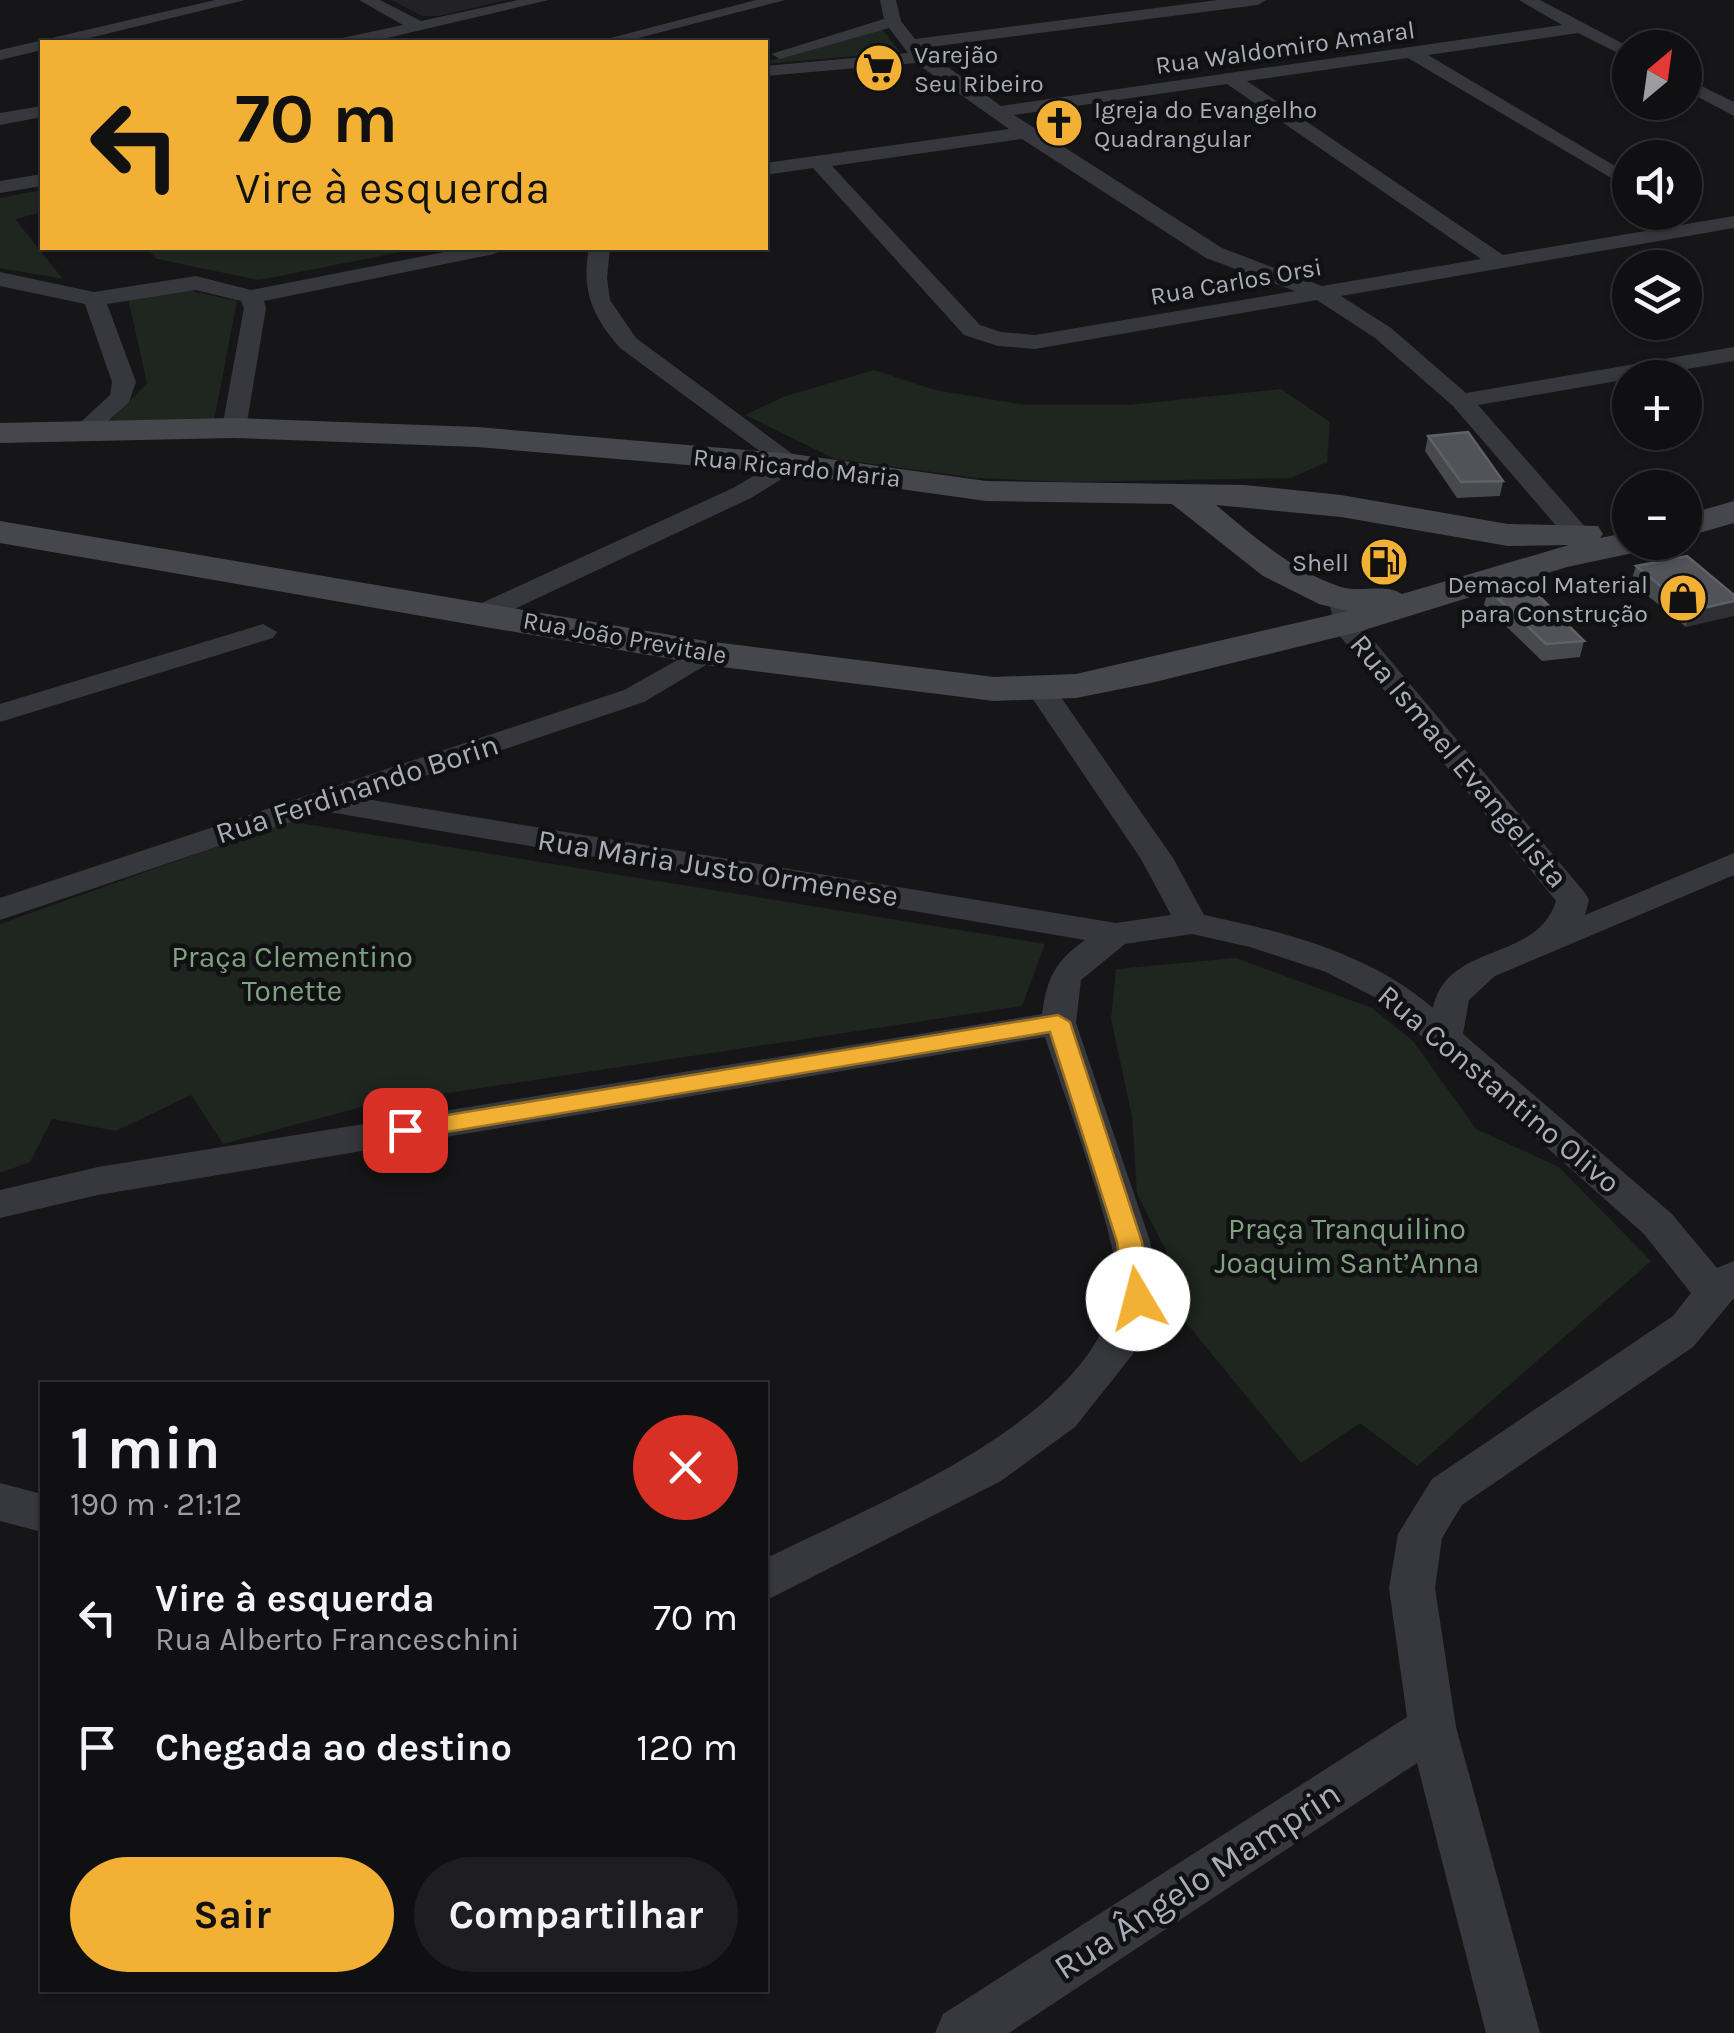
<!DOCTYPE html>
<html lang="pt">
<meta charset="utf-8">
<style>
:root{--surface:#101012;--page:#1e1e20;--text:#f1f3f6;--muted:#9c9d9f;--line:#303032;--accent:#f2b134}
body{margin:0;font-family:Karla,sans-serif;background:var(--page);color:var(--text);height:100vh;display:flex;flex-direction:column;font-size:38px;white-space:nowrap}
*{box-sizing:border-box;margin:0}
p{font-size:32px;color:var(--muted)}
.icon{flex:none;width:55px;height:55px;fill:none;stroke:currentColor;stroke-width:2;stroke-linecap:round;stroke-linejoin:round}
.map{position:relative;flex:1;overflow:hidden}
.side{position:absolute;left:40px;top:1382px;width:728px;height:610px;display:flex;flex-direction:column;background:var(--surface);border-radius:0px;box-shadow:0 2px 8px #0004,0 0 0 2px var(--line)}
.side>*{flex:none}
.hud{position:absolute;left:40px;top:40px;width:728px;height:210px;border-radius:0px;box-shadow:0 2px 8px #0004,0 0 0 2px var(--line);background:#f2b134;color:#111;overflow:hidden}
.needle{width:65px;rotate:29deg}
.controls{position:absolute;left:1612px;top:30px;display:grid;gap:20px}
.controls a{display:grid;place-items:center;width:90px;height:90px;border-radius:50%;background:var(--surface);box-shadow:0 2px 8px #0004,0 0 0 2px var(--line);font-size:50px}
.pin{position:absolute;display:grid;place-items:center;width:85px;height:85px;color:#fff;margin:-42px;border-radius:20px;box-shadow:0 5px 15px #0006}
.me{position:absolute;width:110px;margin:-55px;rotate:352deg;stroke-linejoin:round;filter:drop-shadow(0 0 8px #0008)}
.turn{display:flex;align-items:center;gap:35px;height:210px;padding:0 30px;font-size:45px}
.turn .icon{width:130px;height:130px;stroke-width:2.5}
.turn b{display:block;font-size:70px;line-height:85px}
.round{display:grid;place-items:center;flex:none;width:105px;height:105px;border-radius:52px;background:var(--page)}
.summary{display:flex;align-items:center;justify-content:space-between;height:170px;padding:0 30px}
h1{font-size:60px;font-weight:700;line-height:75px}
.action{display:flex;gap:20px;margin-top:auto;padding:20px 30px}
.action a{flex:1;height:115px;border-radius:60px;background:var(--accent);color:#111;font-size:40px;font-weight:700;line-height:115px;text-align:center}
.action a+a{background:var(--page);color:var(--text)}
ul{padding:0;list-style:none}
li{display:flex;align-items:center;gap:30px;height:130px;padding:0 30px}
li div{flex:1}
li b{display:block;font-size:38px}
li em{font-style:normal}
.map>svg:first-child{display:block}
.built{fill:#222225}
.green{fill:#1e261f}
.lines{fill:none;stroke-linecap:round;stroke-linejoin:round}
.minor{fill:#37383d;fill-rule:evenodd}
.secondary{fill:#45474d;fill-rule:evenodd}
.wall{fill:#47494d}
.shaded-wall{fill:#2f3033}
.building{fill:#525359;stroke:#5f6168;stroke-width:2.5}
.route{fill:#f2b134;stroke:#9d7322;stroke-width:2.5}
.labels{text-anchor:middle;stroke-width:9;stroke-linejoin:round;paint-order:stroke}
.far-street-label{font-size:25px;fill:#a8adb8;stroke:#111113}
.far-poi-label{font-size:25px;fill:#a8adb8;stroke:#111113;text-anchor:start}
.street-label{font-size:30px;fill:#a8adb8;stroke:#111113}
.park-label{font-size:30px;fill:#7fa381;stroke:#111113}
.near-street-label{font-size:35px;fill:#a8adb8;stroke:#111113}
</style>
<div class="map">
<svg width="1734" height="2033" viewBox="0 0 1734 2033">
<rect width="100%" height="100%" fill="#161618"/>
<path class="built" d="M391 0H507L438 16H422Z"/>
<path class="green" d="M882 29 900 52 765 64V62Z
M42 190V212L15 219 63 279 0 268V198Z
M146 248H421L259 280 157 259Z
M191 291 237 301 214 421 102 429 147 383 128 298Z
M874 370 935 390 1026 405H1127L1281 389 1330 422 1327 462 1291 478 1067 482 977 478 835 459 745 415 783 397Z
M288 821 1045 944 1022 1006 369 1105 223 1144 191 1095 116 1131 52 1119 30 1162 0 1173V924Z
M1236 958 1372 1008 1413 1041 1476 1129 1559 1167 1651 1261 1417 1466 1360 1423 1301 1463 1179 1314 1171 1261 1137 1194 1132 1116 1111 1019 1116 969Z"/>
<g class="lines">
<path class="minor" d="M215 0H245L73 42H42V50L0 60V50Z
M359 0H380L421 21 518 0H549L370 42H340L342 38 403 25Z
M756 0H785L623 42H595Z
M880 0H896L901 21 915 39 1218 0H1266L1258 5 922 48 1001 106 1562 25 1519 0H1540L1631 48 1630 59 1578 33 1428 55 1630 175V189L1408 58 1247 81 1503 255 1734 216V228L1341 296 1391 328 1466 393 1734 347V361L1478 405 1602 546 1606 552 1602 558H1584L1453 406 1375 338 1317 300 1035 349 998 346 964 335 813 168 765 175V163L1009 129 916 63 765 76V66L908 53 889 28 780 59 771 54 884 19ZM1227 84 1481 259 1322 286 1222 248 1014 115ZM1022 139 1206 258 1295 291 1035 335 1001 332 980 325 832 166Z
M1685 78 1734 102V116L1685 90Z
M42 106V117L0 125V113Z
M42 174V186L0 193V181Z
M465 248H505L494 254 264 301 266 308 246 428 234 435 222 428 244 308 241 301 196 290 107 304 136 382 129 402 93 435 84 437 72 430 110 395 112 382 85 304 0 286V272L94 292 196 276 251 290Z
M589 248H610L607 278 610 300 636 338 806 464 751 498 493 619H473L469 613 473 607 733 488 776 463 620 348C592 316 581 290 589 248Z
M1343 593 1357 601 1359 623 1585 893 1589 900 1585 915 1734 853V875L1495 976 1469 1000 1463 1034 1672 1214 1717 1268 1734 1261V1298L1693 1347 1462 1505 1442 1538 1435 1588 1456 1727 1540 2033H1486L1417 1763 1009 2033H935L943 2014 1407 1717 1389 1588 1398 1534 1432 1479 1673 1316 1691 1293 1644 1234 1382 1001 1326 972 1250 947 1192 934 1125 944 1081 980 1076 1023 1150 1241 1158 1299 1133 1354 1075 1427 1001 1481 765 1601V1559C870 1506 1051 1437 1104 1327 1108 1319 1116 1309 1118 1300 1126 1257 1061 1087 1045 1037L98 1195 0 1218V1190L98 1167 1042 1014C1047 978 1055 961 1085 940L323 811 0 920V898L624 690 706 644 716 647 720 653 716 659 644 702 360 798 1116 923 1171 915 1141 859 1026 689 1031 683H1051L1173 858 1204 915C1285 932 1369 953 1433 1008 1447 941 1537 963 1556 901L1335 630 1329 601Z
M263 624 277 632 273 638 0 722V704Z
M0 1483 42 1494V1532L0 1521Z"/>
<path class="secondary" d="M234 418 477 427 793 454 986 481 1245 485 1341 495 1508 524 1598 526 1603 534 1600 538 1630 532V542H1652L1647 550 1567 567 1358 632 1151 683 1076 698 994 701 706 665 0 543V521L706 641 994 677 1076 674 1348 611 1319 604 1263 576 1172 504 986 501 793 474 477 447 234 438 0 443V423ZM1216 505 1341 517 1508 546 1569 545 1402 594C1385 583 1362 593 1341 587 1294 572 1253 536 1216 505Z
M1734 501V523L1685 537V515Z"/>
</g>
<path class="wall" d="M1428 436 1503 481 1500 496 1457 498 1425 451Z
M1636 566 1734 595 1686 627 1631 582Z
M1488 589 1584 641 1580 657 1542 661 1484 605Z"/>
<path class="shaded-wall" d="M1734 601V616L1686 627 1691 611Z"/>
<path class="building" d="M1468 432 1503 481 1461 482 1428 436Z
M1687 556 1734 595V601L1691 611 1636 566Z
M1525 582 1584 641 1546 644 1488 589Z"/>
<path class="route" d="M1058 1015 1070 1022 1142 1242 1151 1299 1147 1306H1128L1124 1299 1117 1242 1050 1032 405 1139 393 1130 405 1122Z"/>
<defs>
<g id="supermarket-disc" transform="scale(2.5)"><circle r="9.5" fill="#f2b134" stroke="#111113"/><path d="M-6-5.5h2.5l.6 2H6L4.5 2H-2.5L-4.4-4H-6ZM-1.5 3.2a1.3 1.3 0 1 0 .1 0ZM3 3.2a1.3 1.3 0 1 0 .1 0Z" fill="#111"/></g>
<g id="church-disc" transform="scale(2.5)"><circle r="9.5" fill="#f2b134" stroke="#111113"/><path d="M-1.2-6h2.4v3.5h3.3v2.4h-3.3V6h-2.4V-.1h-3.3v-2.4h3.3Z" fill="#111"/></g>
<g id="fuel-disc" transform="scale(2.5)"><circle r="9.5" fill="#f2b134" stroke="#111113"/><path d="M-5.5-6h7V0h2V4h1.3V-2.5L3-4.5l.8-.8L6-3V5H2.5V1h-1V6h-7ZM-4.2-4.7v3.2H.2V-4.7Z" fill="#111"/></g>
<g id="shop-disc" transform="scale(2.5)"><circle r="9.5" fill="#f2b134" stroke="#111113"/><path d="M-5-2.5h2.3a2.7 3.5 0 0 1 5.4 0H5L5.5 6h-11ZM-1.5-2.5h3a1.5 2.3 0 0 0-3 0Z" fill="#111"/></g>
</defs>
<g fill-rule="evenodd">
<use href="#supermarket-disc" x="879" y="68"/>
<use href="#church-disc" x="1059" y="123"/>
<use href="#fuel-disc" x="1384" y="562"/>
<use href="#shop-disc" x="1683" y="598"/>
</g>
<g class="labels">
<g class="far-street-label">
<text transform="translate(1285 47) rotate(-8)" y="9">Rua Waldomiro Amaral</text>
<text transform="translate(1236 281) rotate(-10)" y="9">Rua Carlos Orsi</text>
<text transform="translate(797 467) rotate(6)" y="9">Rua Ricardo Maria</text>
<text transform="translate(625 637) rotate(10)" y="9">Rua João Previtale</text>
</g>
<g class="far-poi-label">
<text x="914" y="63">Varejão<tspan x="914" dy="29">Seu Ribeiro</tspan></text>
<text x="1094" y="118">Igreja do Evangelho<tspan x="1094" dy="29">Quadrangular</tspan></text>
<text x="1349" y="571" text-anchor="end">Shell</text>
<text x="1648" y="593" text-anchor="end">Demacol Material<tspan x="1648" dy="29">para Construção</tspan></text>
</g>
<g class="street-label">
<text transform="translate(1459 761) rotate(50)" y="10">Rua Ismael Evangelista</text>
<text transform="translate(357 789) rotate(-18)" y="10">Rua Ferdinando Borin</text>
<text transform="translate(718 868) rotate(9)" y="10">Rua Maria Justo Ormenese</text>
<text transform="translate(1499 1089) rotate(40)" y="10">Rua Constantino Olivo</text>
</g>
<g class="park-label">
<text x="292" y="967">Praça Clementino<tspan x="292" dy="34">Tonette</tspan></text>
<text x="1347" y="1239">Praça Tranquilino<tspan x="1347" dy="34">Joaquim Sant’Anna</tspan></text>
</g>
<g class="near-street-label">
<text transform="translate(1197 1880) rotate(-33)" y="12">Rua Ângelo Mamprin</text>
</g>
</g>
</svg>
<div class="controls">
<a><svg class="needle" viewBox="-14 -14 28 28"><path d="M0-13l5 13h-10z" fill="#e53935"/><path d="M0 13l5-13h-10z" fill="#9c9d9f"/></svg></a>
<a><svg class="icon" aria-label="sound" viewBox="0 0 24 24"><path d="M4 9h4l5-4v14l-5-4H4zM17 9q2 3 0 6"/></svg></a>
<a><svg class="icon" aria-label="layers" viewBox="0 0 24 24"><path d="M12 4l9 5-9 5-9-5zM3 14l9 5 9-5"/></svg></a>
<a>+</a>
<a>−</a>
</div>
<div class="pin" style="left:405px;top:1130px;background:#d93025"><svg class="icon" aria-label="arrive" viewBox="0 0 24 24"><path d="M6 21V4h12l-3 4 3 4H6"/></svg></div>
<svg class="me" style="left:1138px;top:1299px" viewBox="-20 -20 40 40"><circle r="19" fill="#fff"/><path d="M0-13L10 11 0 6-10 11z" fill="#f2b134"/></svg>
<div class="hud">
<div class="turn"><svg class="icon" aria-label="left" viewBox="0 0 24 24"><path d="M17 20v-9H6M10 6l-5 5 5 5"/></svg><div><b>70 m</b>Vire à esquerda</div></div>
</div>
<section class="side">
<div class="summary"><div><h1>1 min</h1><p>190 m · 21:12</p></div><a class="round" style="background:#d93025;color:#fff"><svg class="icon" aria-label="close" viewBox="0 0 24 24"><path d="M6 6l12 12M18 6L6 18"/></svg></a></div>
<ul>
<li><svg class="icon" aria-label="left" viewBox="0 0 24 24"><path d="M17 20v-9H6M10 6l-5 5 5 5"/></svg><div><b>Vire à esquerda</b><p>Rua Alberto Franceschini</p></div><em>70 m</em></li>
<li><svg class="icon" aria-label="arrive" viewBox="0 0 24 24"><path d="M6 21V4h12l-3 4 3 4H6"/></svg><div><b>Chegada ao destino</b></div><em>120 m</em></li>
</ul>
<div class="action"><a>Sair</a><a>Compartilhar</a></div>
</section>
</div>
